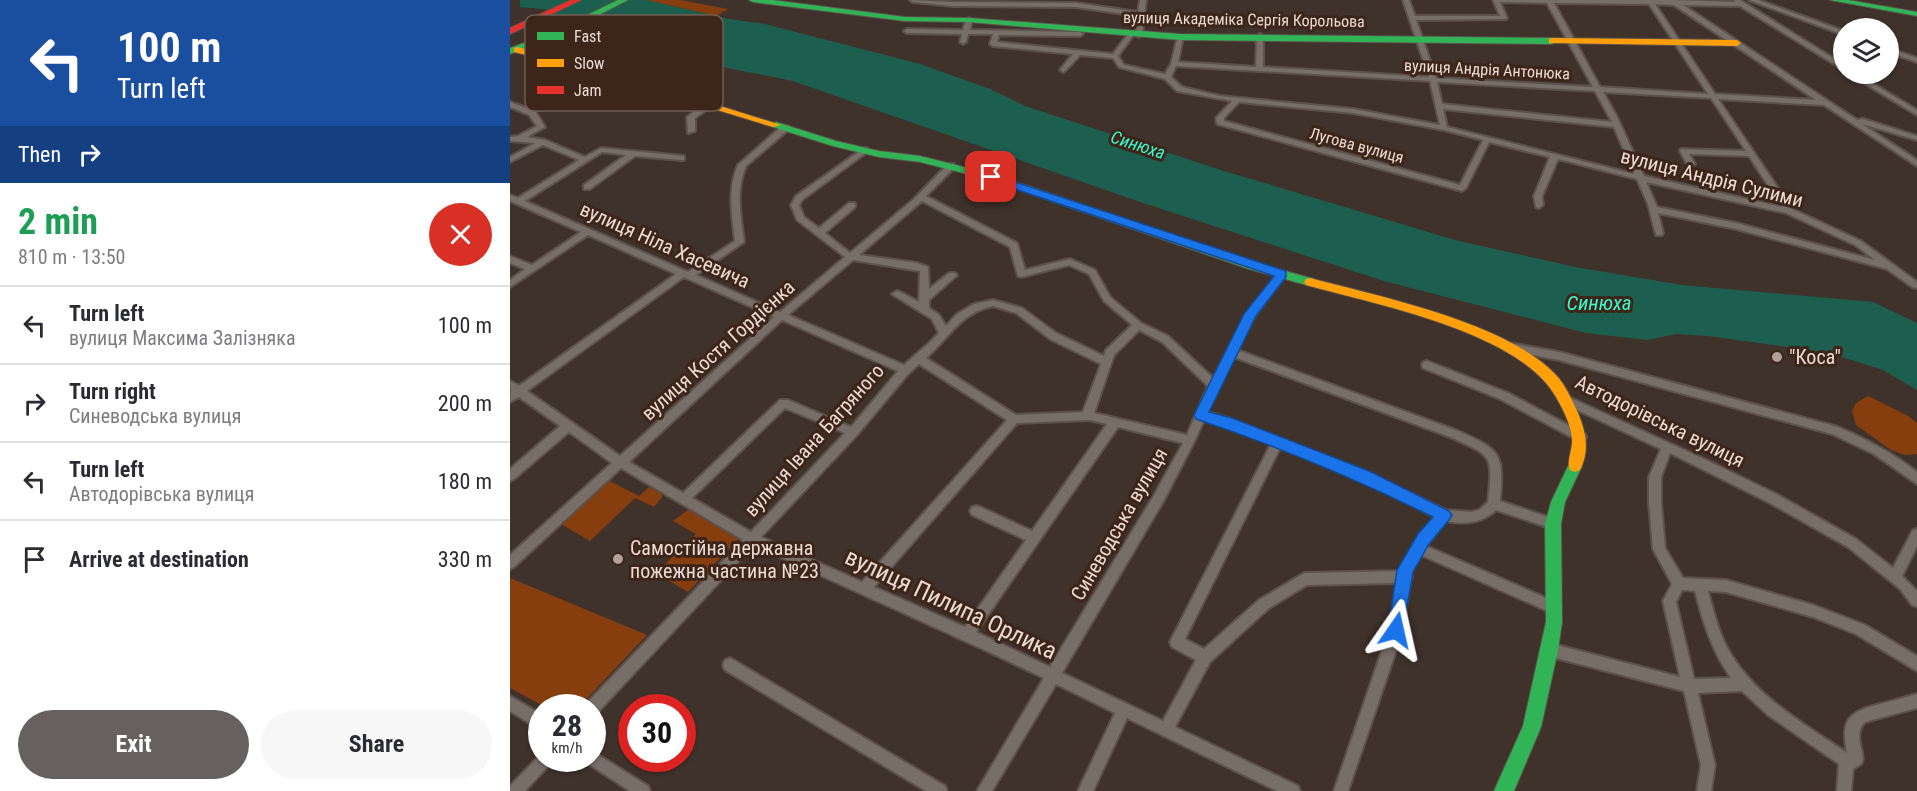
<!DOCTYPE html>
<meta charset="utf-8">
<style>
:root{--surface:#fff;--page:#f7f7f7;--text:#2b2b33;--muted:#7c7c81;--line:#e1e1e2;--accent:#666061}
body{margin:0;font-family:"Roboto Condensed",sans-serif;background:var(--page);color:var(--text);height:100vh;display:flex;flex-direction:column;font-size:22px;white-space:nowrap}
*{box-sizing:border-box;margin:0}
p{font-size:20px;color:var(--muted)}
.icon{flex:none;width:33px;height:33px;fill:none;stroke:currentColor;stroke-width:2;stroke-linecap:round;stroke-linejoin:round}
.map{position:relative;flex:1;overflow:hidden}
.panel{display:flex;flex-direction:column;background:var(--surface);width:510px}
.panel>*{flex:none}
.banner{background:#1a4fa0;color:#fff;overflow:hidden}
.tools{position:absolute;left:1323px;top:18px;display:grid;gap:12px}
.tools a{display:grid;place-items:center;width:66px;height:66px;border-radius:50%;background:var(--surface);box-shadow:0 2px 4px #0004;font-size:30px}
.speed{position:absolute;left:18px;top:694px;display:flex;gap:12px;font-size:30px;font-weight:700;text-align:center}
.speed>*{display:grid;place-content:center;width:78px;height:78px;border-radius:50%;background:var(--surface);box-shadow:0 2px 4px #0004;line-height:1}
.speed small{font-size:15px;font-weight:400}
.speed .limit{border:9px solid #d22;background:#fff;color:#111}
.pin{position:absolute;display:grid;place-items:center;width:51px;height:51px;color:#fff;margin:-26px;border-radius:12px;box-shadow:0 3px 9px #0006}
.me{position:absolute;width:66px;margin:-33px;rotate:11deg;stroke-linejoin:round;filter:drop-shadow(0 0 4px #0008)}
.turn{display:flex;align-items:center;gap:21px;height:126px;padding:0 18px;font-size:27px}
.turn .icon{width:78px;height:78px;stroke-width:2.5}
.turn b{display:block;font-size:42px;line-height:51px}
.then{display:flex;align-items:center;height:57px;padding:0 18px;background:#0003;gap:12px;font-size:22px}
.round{display:grid;place-items:center;flex:none;width:63px;height:63px;border-radius:32px;background:var(--page)}
.head{display:flex;align-items:center;justify-content:space-between;height:102px;padding:0 18px}
h1{font-size:36px;font-weight:700;line-height:45px;color:#1e9e55}
.cta{display:flex;gap:12px;margin-top:auto;padding:12px 18px}
.cta a{flex:1;height:69px;border-radius:36px;background:var(--accent);color:#fff;font-size:24px;font-weight:700;line-height:69px;text-align:center}
.cta a+a{background:var(--page);color:var(--text)}
ul{padding:0;list-style:none}
li{display:flex;align-items:center;gap:18px;height:78px;padding:0 18px;border-top:2px solid var(--line)}
li div{flex:1}
li b{display:block;font-size:22px}
li em{font-style:normal}
main{display:flex;flex:1;min-height:0}
.map>svg:first-child{display:block}
.green{fill:#863e0e}
.water{fill:#1d5f4e}
.lines{fill:none;stroke-linecap:round;stroke-linejoin:round}
.street-casing{stroke:#5c514b;stroke-width:4}
.fast-casing{stroke:#5c514b;stroke-width:2}
.slow-casing{stroke:#5c514b;stroke-width:2}
.jam-casing{stroke:#5c514b;stroke-width:2}
.street{fill:#786e68;fill-rule:evenodd}
.fast{fill:#30b455;fill-rule:evenodd}
.slow{fill:#ff9f0a;fill-rule:evenodd}
.jam{fill:#e5322d;fill-rule:evenodd}
.route{fill:#1a73e8;stroke:#114b97;stroke-width:1.5}
.poi-dot{fill:#afa099;stroke:#3d251a;stroke-width:2}
.labels{text-anchor:middle;stroke-width:6;stroke-linejoin:round;paint-order:stroke}
.far-street-label{font-size:16px;fill:#ebdbd4;stroke:#3d251a}
.far-water-label{font-size:18px;font-style:italic;fill:#39f8ce;stroke:#3d251a}
.street-label{font-size:20px;fill:#ebdbd4;stroke:#3d251a}
.poi-label{font-size:20px;fill:#ebdbd4;stroke:#3d251a;text-anchor:start}
.water-label{font-size:21px;font-style:italic;fill:#39f8ce;stroke:#3d251a}
.near-street-label{font-size:24px;fill:#ebdbd4;stroke:#3d251a}
.key{fill:#3d251a;stroke:#715c52;stroke-width:1.5}
.key-label{font-size:16px;fill:#ebdbd4}
</style>
<main>
<section class="panel">
<div class="banner">
<div class="turn"><svg class="icon" aria-label="left" viewBox="0 0 24 24"><path d="M17 20v-9H6M10 6l-5 5 5 5"/></svg><div><b>100 m</b>Turn left</div></div>
<div class="then">Then<svg class="icon" aria-label="right" viewBox="0 0 24 24"><path d="M7 20v-9h11M14 6l5 5-5 5"/></svg></div>
</div>
<div class="head"><div><h1>2 min</h1><p>810 m · 13:50</p></div><a class="round" style="background:#d93025;color:#fff"><svg class="icon" aria-label="close" viewBox="0 0 24 24"><path d="M6 6l12 12M18 6L6 18"/></svg></a></div>
<ul>
<li><svg class="icon" aria-label="left" viewBox="0 0 24 24"><path d="M17 20v-9H6M10 6l-5 5 5 5"/></svg><div><b>Turn left</b><p>вулиця Максима Залізняка</p></div><em>100 m</em></li>
<li><svg class="icon" aria-label="right" viewBox="0 0 24 24"><path d="M7 20v-9h11M14 6l5 5-5 5"/></svg><div><b>Turn right</b><p>Синеводська вулиця</p></div><em>200 m</em></li>
<li><svg class="icon" aria-label="left" viewBox="0 0 24 24"><path d="M17 20v-9H6M10 6l-5 5 5 5"/></svg><div><b>Turn left</b><p>Автодорівська вулиця</p></div><em>180 m</em></li>
<li><svg class="icon" aria-label="arrive" viewBox="0 0 24 24"><path d="M6 21V4h12l-3 4 3 4H6"/></svg><div><b>Arrive at destination</b></div><em>330 m</em></li>
</ul>
<div class="cta"><a>Exit</a><a>Share</a></div>
</section>
<div class="map">
<svg width="1407" height="791" viewBox="0 0 1407 791">
<rect width="100%" height="100%" fill="#3f322b"/>
<path class="green" d="M136 0H170L218 9 206 16Z
M1358 396 1398 416 1407 423V454L1395 455 1381 450 1346 425 1342 411 1346 403Z
M96 479 129 496 139 487 152 493V497L144 507 125 498 80 541 49 523Z
M179 509 229 538 178 592 146 573 186 534 163 521Z
M0 578 137 635 68 708H37L0 688Z"/>
<path class="water" d="M10 0H136L219 19 255 24 410 64 480 89 515 106 714 171 945 240 1065 267 1172 285 1363 302 1407 323V390L1373 370 1319 353 1198 336 1166 334 1137 340 1076 333 874 281 633 203 283 81 198 64 70 29 48 19 41 10 10 7Z"/>
<g class="lines">
<g class="street-casing">
<path id="street" d="M400 0 442 2 566 3 628 12 630 0H636L632 35 629 37 626 35 628 16 566 7 442 6 403 2Z
M893 0H899L905 16H990L983 0H1165L1225 2V0H1230L1334 65V70L1230 6 1173 5 1347 120 1353 119 1407 136V140L1352 124 1407 160V166L1314 105 1208 99 1282 209 1351 241 1407 282V288L1402 287 1377 269 1226 229 1148 213 1153 233 1152 235H1146L1138 204 1127 179 1048 159 1032 196 1033 205 1029 208 1026 207 1024 196 1040 157 979 142 956 188 952 191 707 124 706 118 722 101 667 91 655 79 609 67 603 58 570 55 555 71 553 72 550 70 563 54 483 46 480 44 483 34H458L456 42 453 44 450 42 452 34 397 33 394 31 397 29 453 30 456 20 459 18 462 20 460 30 570 32 573 34 570 36 489 35 487 42 603 54 619 33 621 32 624 34 608 56 614 65 655 74 661 64 668 36 673 37 668 62 746 67 747 36 750 34 753 36V67L919 77ZM990 2 1037 3 1083 87 926 78 906 20 996 19 997 18ZM1044 3 1139 4 1198 94 1090 87ZM1145 4 1164 5 1306 100 1205 94ZM666 66 920 81 930 125 843 109 710 96 672 87 661 77ZM927 82 1085 91 1102 122 932 104ZM1093 92 1201 98 1236 151 1171 149 1170 151 1178 166H1181L1185 164 1179 154 1239 156 1272 207 1134 176 1107 117ZM729 102 843 113 934 130 973 140 950 185 714 121V118ZM933 109 1104 127 1124 174 937 127ZM1136 182 1276 213 1345 245 1365 260 1226 223 1147 207Z
M1239 0H1248L1334 31V35Z
M20 43H24L34 56 33 57H29L19 44Z
M1378 48 1407 58V62L1378 52Z
M1339 74H1347L1407 110V115Z
M0 102 25 111 35 127 17 137 35 140 75 157 91 148 174 156V160H171L125 156 80 189H74V185L116 155 92 152 15 201 178 272 225 241C222 215 217 190 228 165L272 126H278V130L236 166C225 191 231 216 234 242L186 275 270 312 335 257 287 220 281 205 286 196 354 148H357V152L292 200 289 205 294 217 309 228 339 203H345V207L315 233 340 253 404 199 438 164H444V168L416 196 507 243 515 270 560 259 585 270 600 297 631 323 658 336 703 378 738 312 769 272H775L777 274 775 276 745 316 727 350 948 431C991 450 994 453 990 501L1047 520 1049 524 1047 528 1043 529 986 510C972 523 955 525 936 521L916 546 1050 604 1051 608 1050 612 1045 614 1040 612 911 555 901 571 902 577 900 581 893 630 838 791H824L879 630 887 583 797 585 759 608 700 662 665 727 788 786 790 791H767L617 718 583 791H568L605 713 546 684 482 791H467L534 678 477 651 244 545 87 713 82 715V708H75L77 703 233 540 111 468 4 567 0 569V555L102 463 59 432 4 479 0 481V469L50 426 9 397 0 402 1 391 0 381 9 386 166 274 78 235 0 287V280L15 269 0 263V256L22 265 71 232 0 201V195L8 198 69 160 33 145 0 162V157L25 143 0 141V137L8 136 27 126 19 115 0 107ZM412 201 500 247 508 276 511 277 559 265 579 274 594 301 622 325 596 350 594 356 546 333 512 308 483 300 464 304 447 314 436 326 429 315 419 308V300L445 277 447 275 445 273H439L419 289 418 267 407 263 349 255ZM343 260 410 271 409 302 390 292 387 291 382 294 422 319 429 333 419 343 394 365 278 315ZM174 277 264 317 110 456 17 391ZM483 306 506 313 540 339 591 364 573 412 506 415 416 358C440 337 450 313 483 306ZM272 320 388 371 341 427 278 400H270L173 493 119 462ZM629 330 652 342 698 386 677 435 584 413 604 355ZM724 357 940 437C983 456 983 455 978 502L969 510 961 512 936 510 858 473 721 419 697 412ZM409 364 497 420 352 582 251 537 347 435 399 373ZM275 408 335 433 241 532 182 498ZM580 420 597 424 522 531 470 507 466 506 462 507 460 511 462 515 516 540 455 627 364 587 507 423ZM694 420 715 426 761 444 660 642 662 647 686 660 653 721 552 673 654 500 685 440ZM608 427 673 443 646 492 540 667 466 632ZM770 448 850 479 925 517 910 535 889 571 795 573 791 575 749 600 694 649 675 639Z
M197 102 204 104 185 118V131L178 133 177 117Z
M999 343 1049 352 1328 427C1356 439 1383 453 1407 472V484L1364 454 1322 434 1049 360 995 350 994 347Z
M917 361 998 393 1075 434 1076 437 1075 440H1067L990 399 913 368 912 365 913 362Z
M1054 395 1194 459 1268 495 1346 539 1383 568 1403 530 1407 529V546L1392 576 1407 591V607L1402 605 1390 589 1338 547 1260 503 1160 453 1151 477V503L1155 548 1173 578 1216 580 1303 605 1355 625 1407 656V671L1346 634 1303 617 1216 592 1198 591C1204 613 1209 636 1222 656 1249 699 1296 725 1337 753 1330 719 1339 712 1370 704 1383 701 1395 697 1407 694V708L1355 722C1341 737 1358 755 1351 764 1351 764 1343 769 1343 769L1341 791H1327L1329 764 1258 715 1232 691 1188 693 1205 765 1201 791H1187L1191 765 1174 691 1034 655 1032 650 1034 645 1039 643 1170 677 1153 601 1162 584 1143 549 1139 503V477L1151 449 1050 402 1049 399 1050 396ZM1172 590 1185 591C1193 622 1202 651 1221 678L1184 679 1166 602Z
M220 658 435 786 437 791H416L215 670 213 665 215 660Z
M0 696 32 715V731L0 711Z
M82 751 138 786 140 791H120L77 763 75 759H82Z
M32 753V759H42L40 764 15 791H0V786Z"/>
</g>
<g class="fast-casing">
<path id="fast" d="M108 0H118L42 39 0 54V48L36 35Z
M239 0H262L395 17 459 18 670 34 1042 38 1046 41 1042 44 670 40 459 22 395 21 243 2Z
M1320 0H1338L1407 12V16Z
M266 122 326 141 369 151 410 156 485 175 747 263 804 279 806 282 800 286 739 269 477 179 410 162 369 157 323 146 263 127 261 125Z
M1065 460 1070 462 1072 466 1055 502 1051 524 1052 622 1048 650 1031 727 1004 791H984L1013 726 1036 622 1035 524 1041 502 1060 462Z"/>
</g>
<g class="slow-casing">
<path id="slow" d="M1042 38 1227 40 1231 43 1227 46 1039 43V39Z
M7 47 76 64 271 125 263 127 70 68 4 52V48Z
M800 278C868 296 997 323 1045 374 1055 384 1062 400 1068 413 1076 433 1080 450 1070 470L1065 472 1060 470C1056 462 1063 449 1062 439 1061 425 1053 409 1046 397 1010 332 864 304 796 285L794 282 796 279Z"/>
</g>
<g class="jam-casing">
<path id="jam" d="M61 0H71L0 34V28Z"/>
</g>
<use href="#street" class="street"/>
<use href="#fast" class="fast"/>
<use href="#slow" class="slow"/>
<use href="#jam" class="jam"/>
</g>
<path class="route" d="M481 174 776 271V277L746 316 699 412 722 418 859 471 939 511 942 515 939 520 919 544 903 572 892 636 886 638 880 636 878 630 887 570 908 534 923 517C846 479 767 446 686 419L684 415 734 314 764 276 478 180V175Z"/>
<g class="poi-dot">
<circle cx="1267" cy="357" r="6"/>
<circle cx="108" cy="559" r="6"/>
</g>
<g class="labels">
<g class="far-street-label">
<text transform="translate(734 19) rotate(1)" y="6">вулиця Академіка Сергія Корольова</text>
<text transform="translate(977 69) rotate(3)" y="6">вулиця Андрія Антонюка</text>
<text transform="translate(847 145) rotate(15)" y="6">Лугова вулиця</text>
</g>
<g class="far-water-label">
<text transform="translate(628 145) rotate(18)" y="6">Синюха</text>
</g>
<g class="street-label">
<text transform="translate(1202 178) rotate(14)" y="7">вулиця Андрія Сулими</text>
<text transform="translate(155 245) rotate(24)" y="7">вулиця Ніла Хасевича</text>
<text transform="translate(208 350) rotate(-42)" y="7">вулиця Костя Гордієнка</text>
<text transform="translate(1150 421) rotate(26)" y="7">Автодорівська вулиця</text>
<text transform="translate(304 440) rotate(-48)" y="7">вулиця Івана Багряного</text>
<text transform="translate(609 524) rotate(-60)" y="7">Синеводська вулиця</text>
</g>
<g class="poi-label">
<text x="1279" y="364">"Коса"</text>
<text x="120" y="555">Самостійна державна<tspan x="120" dy="23">пожежна частина №23</tspan></text>
</g>
<g class="water-label">
<text x="1089" y="310">Синюха</text>
</g>
<g class="near-street-label">
<text transform="translate(441 604) rotate(25)" y="8">вулиця Пилипа Орлика</text>
</g>
</g>
<rect x="15" y="15" width="198" height="96" rx="9" class="key"/>
<rect x="27" y="32" width="27" height="8" fill="#30b455"/>
<rect x="27" y="59" width="27" height="8" fill="#ff9f0a"/>
<rect x="27" y="86" width="27" height="8" fill="#e5322d"/>
<g class="key-label">
<text x="64" y="42">Fast</text>
<text x="64" y="69">Slow</text>
<text x="64" y="96">Jam</text>
</g>
</svg>
<div class="tools">
<a><svg class="icon" aria-label="layers" viewBox="0 0 24 24"><path d="M12 4l9 5-9 5-9-5zM3 14l9 5 9-5"/></svg></a>
</div>
<div class="speed"><div>28<small>km/h</small></div><div class="limit">30</div></div>
<div class="pin" style="left:481px;top:177px;background:#d93025"><svg class="icon" aria-label="arrive" viewBox="0 0 24 24"><path d="M6 21V4h12l-3 4 3 4H6"/></svg></div>
<svg class="me" style="left:886px;top:630px" viewBox="-20 -20 40 40"><path d="M0-17L14 15 0 8-14 15z" fill="#1a73e8" stroke="#fff" stroke-width="4"/></svg>
</div>
</main>
